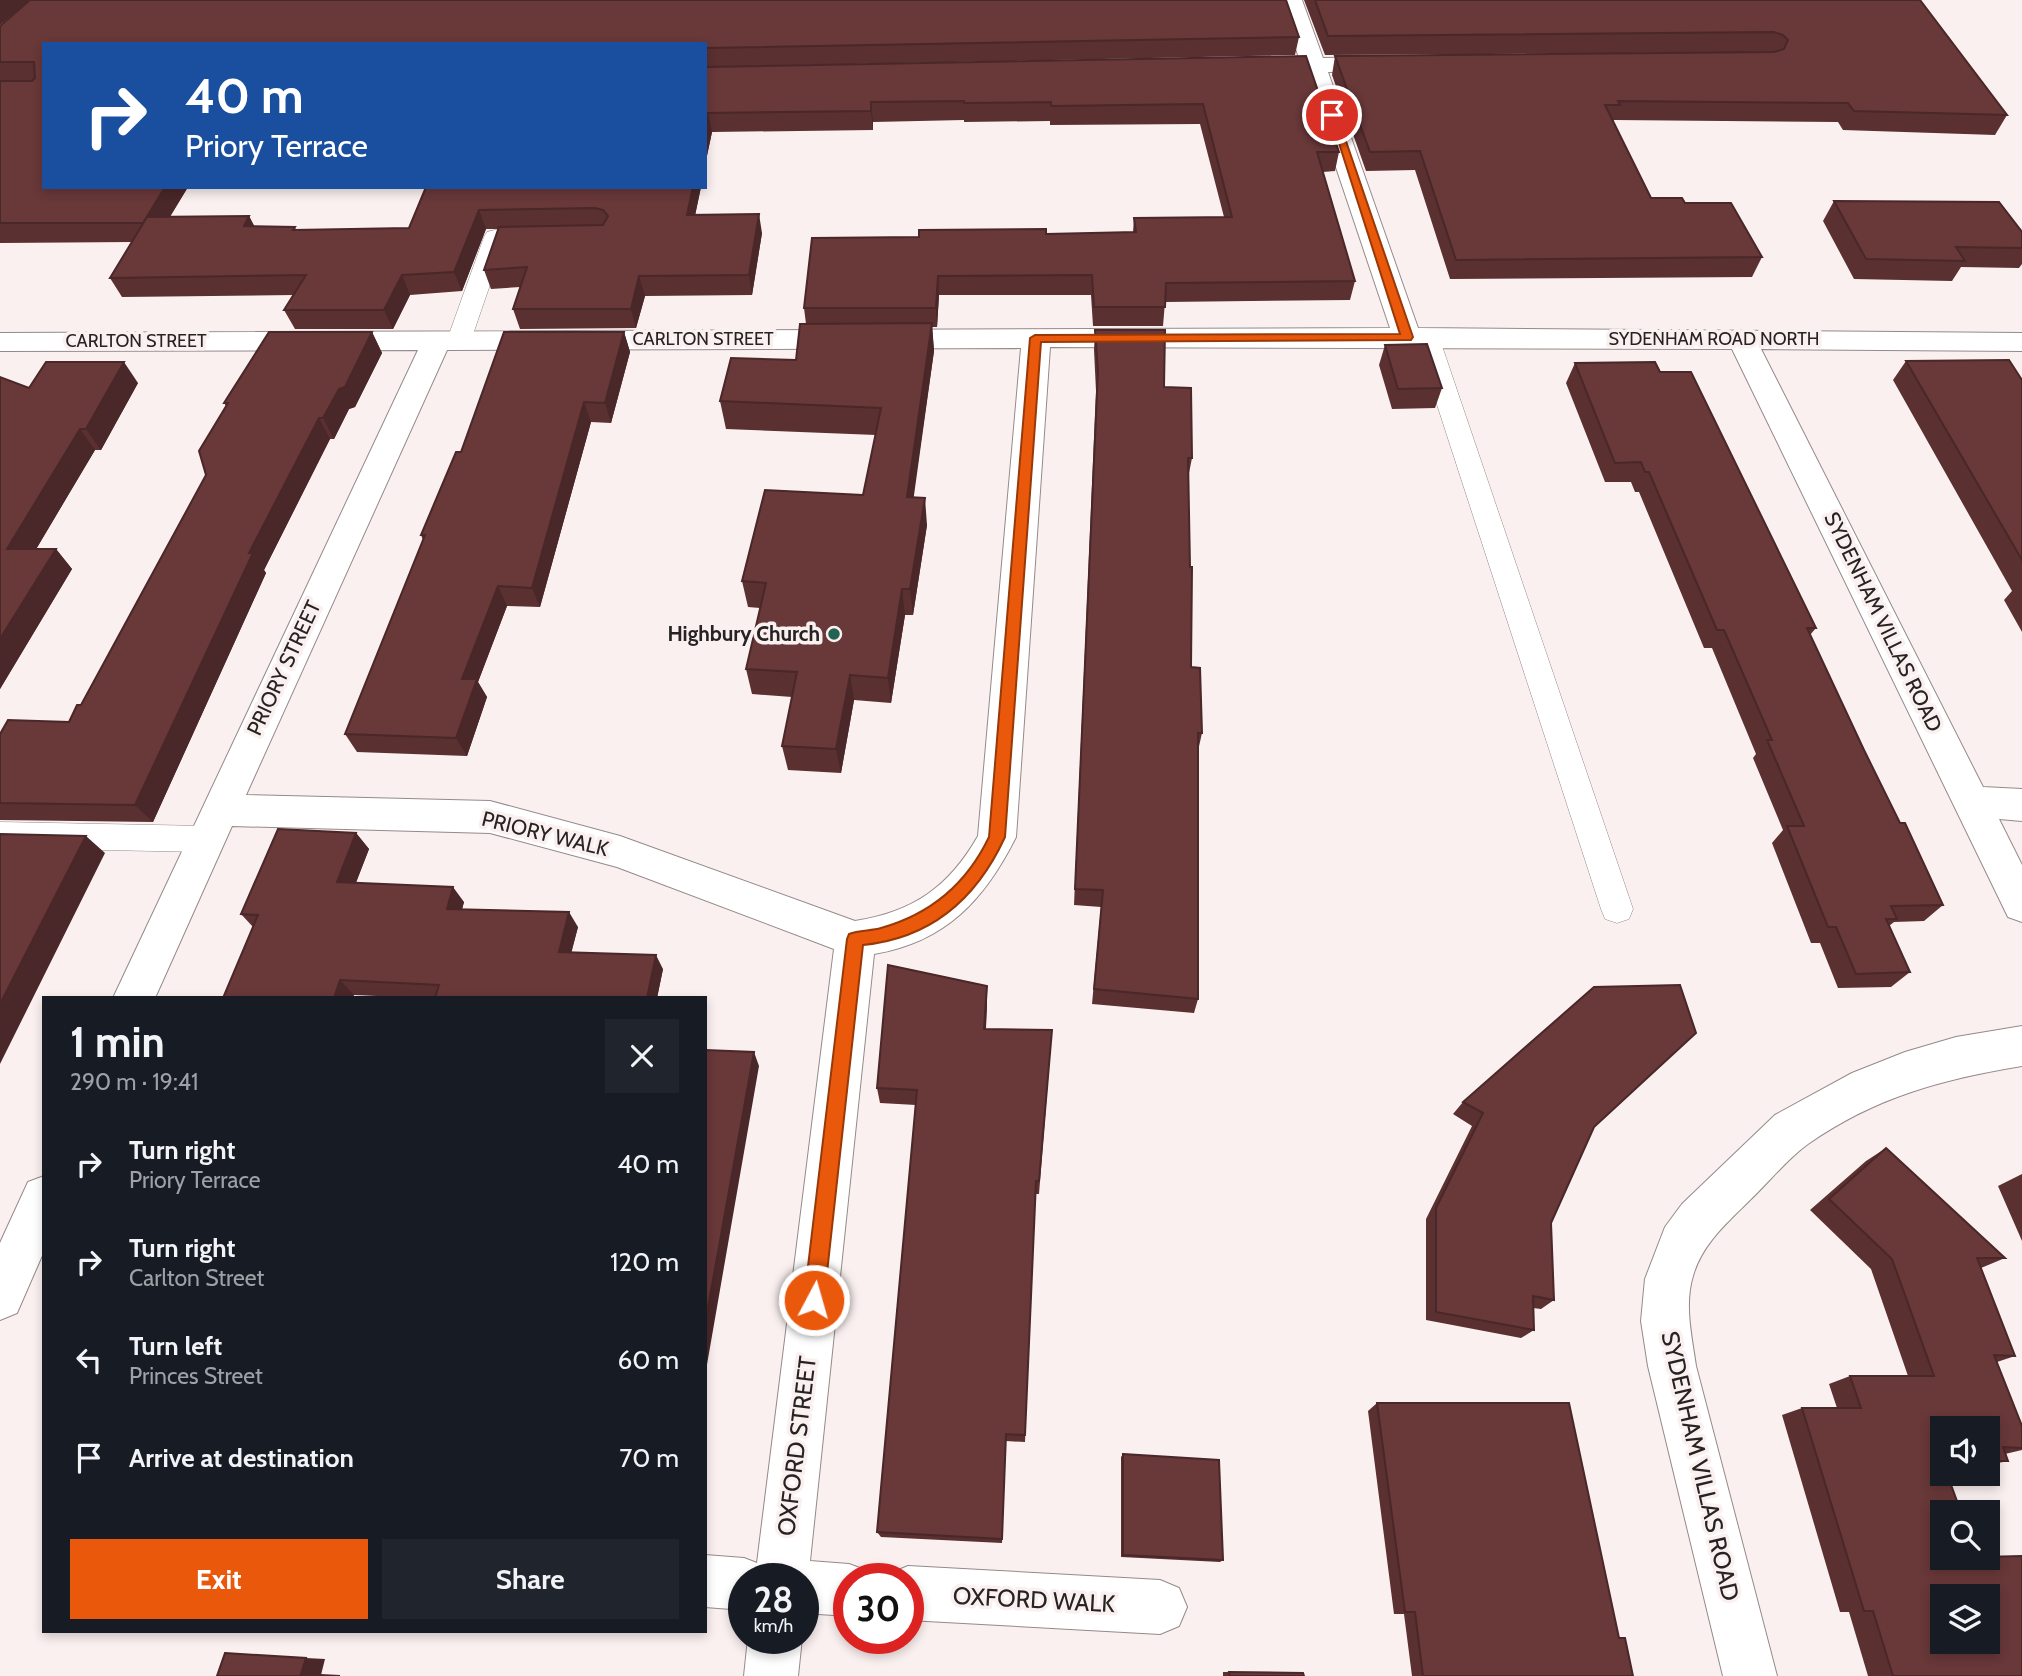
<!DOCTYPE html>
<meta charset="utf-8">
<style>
:root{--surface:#171b24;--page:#20242c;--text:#f1f3f6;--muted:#9ea1a6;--accent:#ea580c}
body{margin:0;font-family:Cabin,sans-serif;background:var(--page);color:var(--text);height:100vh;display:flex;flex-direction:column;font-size:26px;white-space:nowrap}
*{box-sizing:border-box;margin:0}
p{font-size:23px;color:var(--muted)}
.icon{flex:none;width:38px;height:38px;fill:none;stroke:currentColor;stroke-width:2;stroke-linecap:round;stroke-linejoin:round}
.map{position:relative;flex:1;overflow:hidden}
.drawer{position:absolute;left:42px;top:996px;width:665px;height:637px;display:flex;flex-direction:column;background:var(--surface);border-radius:0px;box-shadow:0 4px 10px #0003}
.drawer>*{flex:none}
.guide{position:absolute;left:42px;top:42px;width:665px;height:147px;border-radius:0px;box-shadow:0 4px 10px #0003;background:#1a4fa0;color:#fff;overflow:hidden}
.fabs{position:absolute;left:1930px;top:1416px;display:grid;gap:14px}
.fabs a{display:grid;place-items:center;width:70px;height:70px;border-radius:0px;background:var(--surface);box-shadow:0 4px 10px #0003;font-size:35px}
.speed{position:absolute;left:728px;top:1563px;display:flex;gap:14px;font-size:35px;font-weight:700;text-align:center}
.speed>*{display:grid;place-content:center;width:91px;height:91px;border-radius:50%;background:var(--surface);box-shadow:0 4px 10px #0003;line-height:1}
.speed small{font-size:18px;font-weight:400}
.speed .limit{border:10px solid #d22;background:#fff;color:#111}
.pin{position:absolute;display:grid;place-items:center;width:60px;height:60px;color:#fff;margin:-30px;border:4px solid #fff;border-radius:50%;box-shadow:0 2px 7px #0007}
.me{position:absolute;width:77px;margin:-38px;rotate:6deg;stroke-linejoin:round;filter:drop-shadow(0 0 5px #0008)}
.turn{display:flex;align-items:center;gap:24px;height:147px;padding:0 28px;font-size:32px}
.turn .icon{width:91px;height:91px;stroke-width:2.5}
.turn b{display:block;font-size:49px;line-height:60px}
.round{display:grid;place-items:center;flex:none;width:74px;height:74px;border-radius:0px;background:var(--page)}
.overview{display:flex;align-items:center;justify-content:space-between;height:119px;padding:0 28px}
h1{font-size:42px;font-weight:700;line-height:52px}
.cta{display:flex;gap:14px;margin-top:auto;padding:14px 28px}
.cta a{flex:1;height:80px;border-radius:0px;background:var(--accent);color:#fff;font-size:28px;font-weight:700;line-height:80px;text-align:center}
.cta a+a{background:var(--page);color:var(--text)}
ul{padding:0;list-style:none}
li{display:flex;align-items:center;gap:21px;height:98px;padding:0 28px}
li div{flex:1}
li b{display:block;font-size:26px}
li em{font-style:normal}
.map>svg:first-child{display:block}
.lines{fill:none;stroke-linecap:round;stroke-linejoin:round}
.lane-casing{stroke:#948a89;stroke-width:1}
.street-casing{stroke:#948a89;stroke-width:2}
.lane{fill:#fff;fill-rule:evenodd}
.street{fill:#fff;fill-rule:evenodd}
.wall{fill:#5a3031}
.shaded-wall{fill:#4a2728}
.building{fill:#693839;stroke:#4a2728;stroke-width:2;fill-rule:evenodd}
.route{fill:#ea580c;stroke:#983908;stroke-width:2}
.poi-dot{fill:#226352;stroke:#fbf0f0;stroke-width:2.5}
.labels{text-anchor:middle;stroke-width:7;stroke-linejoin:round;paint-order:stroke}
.far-street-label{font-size:18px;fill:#272323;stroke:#fbf0f0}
.street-label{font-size:21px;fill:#272323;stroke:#fbf0f0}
.poi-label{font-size:21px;font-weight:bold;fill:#272323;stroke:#fbf0f0;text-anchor:end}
.near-street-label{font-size:24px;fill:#272323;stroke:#fbf0f0}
</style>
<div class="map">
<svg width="2022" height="1676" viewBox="0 0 2022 1676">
<rect width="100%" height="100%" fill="#fbf0f0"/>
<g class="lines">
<g class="lane-casing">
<path id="lane" d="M495 230 547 232 550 237 547 242 504 244 471 340 467 345 459 347 451 345 447 340 484 237 487 232Z
M1427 330 1435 332 1439 337 1633 909 1629 919 1617 923 1605 919 1601 909 1415 337 1419 332Z
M0 822 206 826 217 830 222 839 217 848 206 852 0 848Z"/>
</g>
<g class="street-casing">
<path id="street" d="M1280 0H1302L1323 58 1386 57 1394 59 1398 64 1394 69 1386 71 1328 72 1418 328 2022 333V351L1761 349 1983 787 2022 789V821L1999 819 2022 865V922L2008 917 1732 349 1050 347 1016 837C985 899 946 942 874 954L810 1561 849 1564 868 1571 871 1578H849V1616L803 1613V1578H744V1610L705 1607V1555L744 1558 757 1563 834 949 617 867 490 833 232 826 155 998H113L418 350 0 351V333L1390 328 1304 72 1249 71 1245 66 1249 61 1299 58ZM1021 348 978 836C949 887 913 912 855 921L620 836 490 801 246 795 447 350Z
M2022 1026V1066C1943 1079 1875 1097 1808 1144 1787 1159 1769 1182 1750 1200 1727 1223 1702 1244 1693 1276 1684 1305 1692 1337 1696 1366L1777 1676H1723L1648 1366 1641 1321 1645 1279 1665 1227 1682 1204 1775 1115 1852 1073 1905 1052 1956 1037Z
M44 1176V1251L17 1313 0 1320V1243L28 1182Z
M908 1566 1160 1580 1179 1588 1187 1607 1179 1626 1160 1634 908 1620V1578H887L889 1574Z
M748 1638H802L798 1676H744Z"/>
</g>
<use href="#lane" class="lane"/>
<use href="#street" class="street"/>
</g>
<path class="wall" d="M1304 0H1920L2007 115 1995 135 1843 130 1838 122 1614 120 1613 122 1651 198 1685 203 1762 257 1752 277 1450 279 1415 170 1366 171 1332 75 1335 56 1766 52 1325 55Z
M0 26 1299 37 1295 55 705 67V44H44L188 187 170 217 249 216 254 226 295 227 296 230 409 228 426 187H701L695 215 762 233 752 295 645 296 636 328 520 329 513 309 520 287 491 289 484 270 498 229H486L462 291 410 295 393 329H295L284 310 294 295 122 297 110 278 132 242 0 243Z
M1306 56 1339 152 1335 171 1323 172 1355 281 1350 300 1165 302 1163 326H1093L1091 295H939L937 327H932L934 351 913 497 927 525 913 615H905L891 703 854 700 841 773 788 770 782 746 792 697 752 694 746 669 760 608 748 607 742 581 863 495 876 435 726 429 720 401 796 360 806 324 804 308 919 237 1133 232 1134 218 1224 217 1200 124 1050 125V121L964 122V120L873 122V130L712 132 705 165V67Z
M1834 201 2022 232V264L2019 268 1961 267 1952 281 1854 279 1823 221Z
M1095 330 1164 387 1192 458 1188 478 1191 667 1202 733 1198 751V999L1194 1013 1092 1004 1101 907 1074 905 1096 391 1094 350Z
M372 332 382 353 355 407 349 409 334 439H330L264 570 266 573 153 822 0 820V734L69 722 81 705 206 475 226 406 224 403Z
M624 332 630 352 611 423 591 422 540 607 507 606 478 682 487 697 467 756 357 752 345 734 423 540 421 535 461 452Z
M1385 345 1442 388 1435 408 1392 409 1379 365Z
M1906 361 2022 380V632L2004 600 2012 591 1893 380Z
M1575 363 1660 372 1816 628 1810 635 1864 750 1900 823 1943 905 1924 921 1894 922 1889 926 1910 972 1891 987 1838 988 1820 943H1811L1772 843 1783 830 1753 758 1756 754 1712 648H1704L1639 492H1635L1631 482H1605L1566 383Z
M0 377 29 388 138 383 101 450H95L36 549H56L72 569 0 689Z
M356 833 369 849 356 883 464 902 462 909 578 927 571 952 663 969 657 998H422L354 995 352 998H223L253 927 241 914Z
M987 1002 986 1029 1052 1030 1039 1194H1035L1025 1442 1006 1441 1002 1543 881 1537 877 1532 916 1105 880 1103 877 1088Z
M1463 1102 1594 1127 1551 1223 1554 1300 1541 1309 1533 1308 1534 1330 1521 1338 1426 1320V1219L1472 1126 1453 1114Z
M1886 1148 2005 1258 1981 1268 2015 1356 1997 1362 2022 1426V1450L2005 1454 2008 1461 1988 1465V1428H1942V1474L1961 1512 2022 1676H1868L1849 1612H1840L1782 1415 1802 1408H1837L1829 1384 1850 1376H1908L1871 1269 1810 1210 1866 1161Z
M2022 1174V1241L1998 1186Z
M1377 1403 1619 1638 1633 1676H1412L1404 1614H1394L1368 1411Z
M1123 1454 1223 1560 1220 1562 1121 1557V1457Z
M1223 1672H1229L1304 1676H1223Z"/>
<path class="shaded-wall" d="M0 0H30L0 25Z
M871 102 873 122V130L871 111Z
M708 113 712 132 705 165V128Z
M165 187H188L154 242 143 223Z
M693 187H701L691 235 687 215Z
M479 210 486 229 462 291 454 272Z
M759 214 762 233 752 295 749 275Z
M249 216 259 235 244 226Z
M402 275 410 295 393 329 384 310Z
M639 276 645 296 636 328 631 309Z
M938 276 939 295 937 327 936 308Z
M932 323 934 351 910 524 907 497Z
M372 332 382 353 355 407 349 409 334 439 323 418 339 389Z
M624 332 630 352 611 423 605 403Z
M124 362 138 383 101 450 86 429Z
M584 402 591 422 540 607 532 588Z
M319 418 330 439 264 570 266 573 153 822 135 805 249 553Z
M80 429 95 450 25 568 7 549Z
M925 498 927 525 913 615 910 589Z
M56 549 72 569 0 689V639Z
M498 586 507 606 478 682 487 697 467 756 456 738 462 679Z
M902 589 905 615 891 703 888 678Z
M850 675 854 700 841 773 836 749Z
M356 833 369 849 350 897 337 882Z
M86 836 105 853 0 1064V1004Z
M453 887 464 902 458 924 447 909Z
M569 912 578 927 568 966 559 952Z
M656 955 663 969 657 998H647Z
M340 980 354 995 352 998H334Z
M987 986V1002L985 1045 984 1029Z
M754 1052 759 1066 705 1376V1324Z
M306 1658 325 1659 321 1675 301 1674Z"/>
<path class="building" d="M30 0H1286L1299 37 705 48V44H44V187H165L143 223H0V81H32L35 78 34 62H0V26Z
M1315 0H1920L2007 115 1854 111 1848 103 1618 101 1620 105H1605L1651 198H1682L1685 203H1731L1762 257 1456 260 1420 151 1370 152 1335 56 1774 52 1784 49 1788 40 1783 35 1774 32 1328 36Z
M1306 56 1339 152H1317L1355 281 1166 283 1165 307H1094L1092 275 938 276 936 308H804L812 238 919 237V230L1046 229V234L1136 232 1134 218 1232 217 1203 104 1051 106V102L964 103V101L871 102V111L708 113 705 128V67Z
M426 187H693L687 215 759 214 749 275 639 276 631 309H513L527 267 484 270 499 227 603 225 608 216 603 210 595 208 479 210 454 272 402 275 384 310H284L306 275 110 278 147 217 249 216 244 226 295 227 293 230 409 228Z
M1834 201 1999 202 2022 232V248L1956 247 1965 261 1866 259Z
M932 323 907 497 925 498 910 589H902L888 678 850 675 836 749 782 746 797 672 746 669 766 583 742 581 765 490 863 495 881 408 720 401 731 358 796 360 800 324Z
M1095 330H1165L1164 387 1191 388 1192 458H1188L1190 567H1192L1191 667 1200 668 1202 733H1198V999L1094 989 1103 890 1075 889 1098 371Z
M269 332H372L345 387 339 389 323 418H319L249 553H253L135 805 0 803V734L8 720 69 722 77 705H81L206 475 199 451 228 403H224Z
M504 332H624L605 403 584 402 532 588 498 586 462 679H477L456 738 345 734 425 535H421L456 452H461Z
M1427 344 1442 388 1398 389 1385 345Z
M2009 360 2022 380V560L1906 361Z
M46 362H124L86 429H80L7 549H56L0 639V377L29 388Z
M1655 362 1660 372H1691L1816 628H1807L1864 750 1900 823H1905L1943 905 1891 906 1897 919H1886L1910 972 1856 974 1836 927H1828L1787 826H1804L1767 740H1772L1724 630H1717L1649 472H1645L1641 462 1615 463 1575 363Z
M278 829 356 833 337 882 453 887 447 909 569 912 559 952 656 955 647 998H435L439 985 340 980 334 998H223L258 915 241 914Z
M0 834 86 836 0 1004Z
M888 965 987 986 984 1029 1052 1030 1039 1181H1036L1025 1435 1006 1434 1002 1539 877 1532 917 1090 877 1088Z
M1680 985 1696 1033 1594 1127 1551 1223 1554 1300 1533 1296 1534 1330 1436 1312V1208L1483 1113 1463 1102 1594 987Z
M705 1050 754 1052 705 1324Z
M1886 1148 2005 1258H1977L2015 1356 1994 1355 2022 1426V1448L2003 1447 2008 1461H1988V1428H1942V1474H1947L1961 1512H1942V1558L2022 1556V1676H1893L1873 1611H1864L1802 1408H1861L1850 1376H1934L1892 1259 1829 1199ZM1942 1596H1988V1642H1942Z
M1377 1403H1569L1619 1638H1625L1633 1676H1423L1415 1612H1405Z
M1123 1454 1219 1460 1223 1560 1123 1555Z
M225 1653 306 1658 301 1674 340 1676H217Z
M1229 1672 1303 1673 1304 1676H1230Z"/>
<path class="route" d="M1329 112 1337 115 1413 337 1411 340 1041 342 1005 837C977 898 933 938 863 945L824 1300 821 1307 814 1310 807 1307 804 1300 847 939 849 934C859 930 871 931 881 928 931 914 967 883 989 837L1030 338 1035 335 1400 334Z"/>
<circle class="poi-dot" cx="834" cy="634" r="7"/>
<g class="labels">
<g class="far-street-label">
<text x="703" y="345">CARLTON STREET</text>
<text x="1714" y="345">SYDENHAM ROAD NORTH</text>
<text x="136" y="347">CARLTON STREET</text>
</g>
<g class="street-label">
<text transform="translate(1883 622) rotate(64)" y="7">SYDENHAM VILLAS ROAD</text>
<text transform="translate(284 668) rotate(-65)" y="7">PRIORY STREET</text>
<text transform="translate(545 834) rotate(14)" y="7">PRIORY WALK</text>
</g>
<g class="poi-label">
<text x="820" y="641">Highbury Church</text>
</g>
<g class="near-street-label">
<text transform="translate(797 1446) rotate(-83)" y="8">OXFORD STREET</text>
<text transform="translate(1700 1466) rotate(77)" y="8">SYDENHAM VILLAS ROAD</text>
<text transform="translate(1034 1600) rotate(3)" y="8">OXFORD WALK</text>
</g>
</g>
</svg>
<div class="fabs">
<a><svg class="icon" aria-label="sound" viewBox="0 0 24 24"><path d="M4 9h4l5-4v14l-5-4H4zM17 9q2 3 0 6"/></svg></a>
<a><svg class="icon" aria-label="search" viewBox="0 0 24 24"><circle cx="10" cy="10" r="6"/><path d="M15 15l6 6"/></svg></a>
<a><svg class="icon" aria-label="layers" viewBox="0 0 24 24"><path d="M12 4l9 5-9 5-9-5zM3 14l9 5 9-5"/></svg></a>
</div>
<div class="speed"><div>28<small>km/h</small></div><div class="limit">30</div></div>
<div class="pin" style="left:1332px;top:115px;background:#d93025"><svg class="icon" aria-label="arrive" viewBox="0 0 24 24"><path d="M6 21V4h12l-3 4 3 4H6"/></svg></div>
<svg class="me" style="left:814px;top:1300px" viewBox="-20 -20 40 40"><circle r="17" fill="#ea580c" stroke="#fff" stroke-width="3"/><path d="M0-11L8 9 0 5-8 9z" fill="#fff"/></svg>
<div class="guide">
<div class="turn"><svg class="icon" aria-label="right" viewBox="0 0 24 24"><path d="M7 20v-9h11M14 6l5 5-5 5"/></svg><div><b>40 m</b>Priory Terrace</div></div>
</div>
<section class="drawer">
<div class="overview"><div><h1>1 min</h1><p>290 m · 19:41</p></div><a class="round"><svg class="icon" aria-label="close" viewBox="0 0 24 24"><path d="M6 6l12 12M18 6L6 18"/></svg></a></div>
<ul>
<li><svg class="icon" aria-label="right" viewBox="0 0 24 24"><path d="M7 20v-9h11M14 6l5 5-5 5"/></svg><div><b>Turn right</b><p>Priory Terrace</p></div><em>40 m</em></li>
<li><svg class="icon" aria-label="right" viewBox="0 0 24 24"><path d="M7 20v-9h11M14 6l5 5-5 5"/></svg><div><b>Turn right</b><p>Carlton Street</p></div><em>120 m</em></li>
<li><svg class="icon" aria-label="left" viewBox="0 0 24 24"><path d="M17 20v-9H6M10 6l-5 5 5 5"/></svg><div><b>Turn left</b><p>Princes Street</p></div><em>60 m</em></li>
<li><svg class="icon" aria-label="arrive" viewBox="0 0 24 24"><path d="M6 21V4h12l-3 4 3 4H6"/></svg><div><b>Arrive at destination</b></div><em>70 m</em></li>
</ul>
<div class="cta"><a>Exit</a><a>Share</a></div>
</section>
</div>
